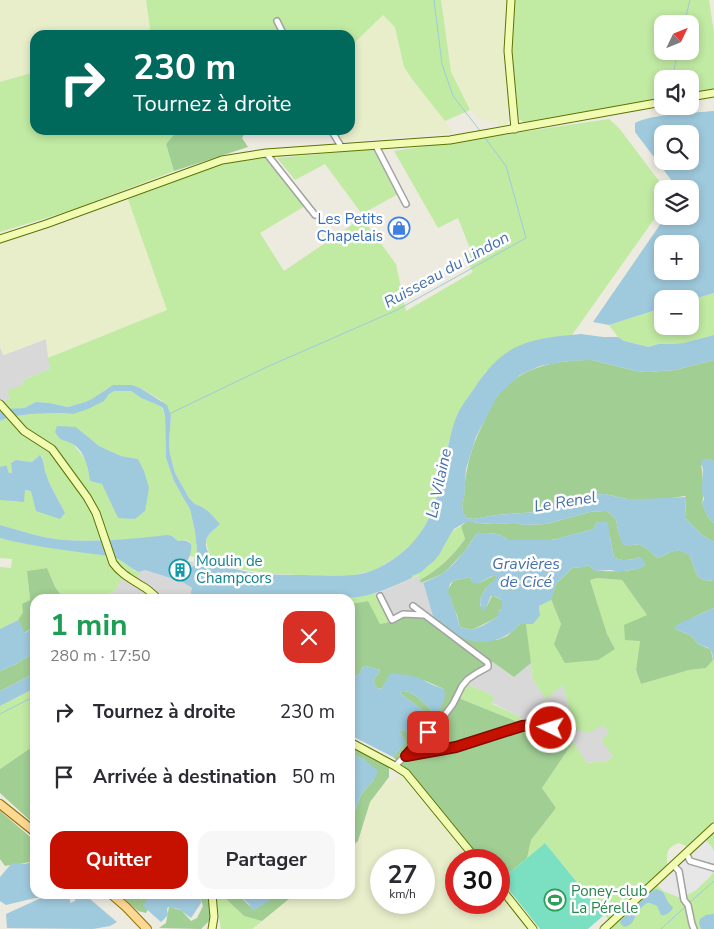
<!DOCTYPE html>
<html lang="fr">
<meta charset="utf-8">
<style>
:root{--surface:#fff;--page:#f7f7f7;--text:#2b2b33;--muted:#7c7c81;--accent:#c61000}
body{margin:0;font-family:"Nunito Sans",sans-serif;background:var(--page);color:var(--text);height:100vh;display:flex;flex-direction:column;font-size:19px;white-space:nowrap}
*{box-sizing:border-box;margin:0}
p{font-size:16px;color:var(--muted)}
.icon{flex:none;width:28px;height:28px;fill:none;stroke:currentColor;stroke-width:2;stroke-linecap:round;stroke-linejoin:round}
.map{position:relative;flex:1;overflow:hidden}
.side{position:absolute;left:30px;top:594px;width:325px;height:305px;display:flex;flex-direction:column;background:var(--surface);border-radius:15px;box-shadow:0 2px 8px #0003}
.side>*{flex:none}
.top-card{position:absolute;left:30px;top:30px;width:325px;height:105px;border-radius:15px;box-shadow:0 2px 8px #0003;background:#00695c;color:#fff;overflow:hidden}
.needle{width:32px;rotate:47deg}
.fabs{position:absolute;left:654px;top:15px;display:grid;gap:10px}
.fabs a{display:grid;place-items:center;width:45px;height:45px;border-radius:10px;background:var(--surface);box-shadow:0 2px 8px #0003;font-size:25px}
.speed{position:absolute;left:370px;top:849px;display:flex;gap:10px;font-size:25px;font-weight:700;text-align:center}
.speed>*{display:grid;place-content:center;width:65px;height:65px;border-radius:50%;background:var(--surface);box-shadow:0 2px 8px #0003;line-height:1}
.speed small{font-size:12px;font-weight:400}
.speed .limit{border:8px solid #d22;background:#fff;color:#111}
.pin{position:absolute;display:grid;place-items:center;width:42px;height:42px;color:#fff;margin:-21px;border-radius:10px;box-shadow:0 2px 8px #0006}
.me{position:absolute;width:55px;margin:-28px;rotate:274deg;stroke-linejoin:round;filter:drop-shadow(0 0 4px #0008)}
.turn{display:flex;align-items:center;gap:18px;height:105px;padding:0 20px;font-size:22px}
.turn .icon{width:65px;height:65px;stroke-width:2.5}
.turn b{display:block;font-size:35px;line-height:42px}
.round{display:grid;place-items:center;flex:none;width:52px;height:52px;border-radius:15px;background:var(--page)}
.summary{display:flex;align-items:center;justify-content:space-between;height:85px;padding:0 20px}
h1{font-size:30px;font-weight:700;line-height:38px;color:#1e9e55}
.primary-button{display:flex;gap:10px;margin-top:auto;padding:10px 20px}
.primary-button a{flex:1;height:58px;border-radius:15px;background:var(--accent);color:#fff;font-size:20px;font-weight:700;line-height:58px;text-align:center}
.primary-button a+a{background:var(--page);color:var(--text)}
ul{padding:0;list-style:none}
li{display:flex;align-items:center;gap:15px;height:65px;padding:0 20px}
li div{flex:1}
li b{display:block;font-size:19px}
li em{font-style:normal}
.map>svg:first-child{display:block}
.residential{fill:#d9d8d8}
.farmland{fill:#e8edca;fill-rule:evenodd}
.grass{fill:#c1eaa3;fill-rule:evenodd}
.forest{fill:#a0ce93}
.pitch{fill:#7be0c1}
.parking{fill:#e7e7e7}
.water{fill:#9fcadd;fill-rule:evenodd}
.lines{fill:none;stroke-linecap:round;stroke-linejoin:round}
.stream{stroke:#9fcadd;stroke-width:1}
.street-casing{stroke:#a2a2a2;stroke-width:8}
.secondary-casing{stroke:#5d7302;stroke-width:9}
.primary-casing{stroke:#926e00;stroke-width:10}
.street{stroke:#fff;stroke-width:5}
.secondary{stroke:#f1fbb1;stroke-width:7}
.primary{stroke:#fed994;stroke-width:8}
.route-casing{stroke:#810a00;stroke-width:12}
.route{stroke:#c61000;stroke-width:9}
.labels{text-anchor:middle;stroke-width:5;stroke-linejoin:round;paint-order:stroke}
.shop-label{font-size:15px;fill:#366cbe;stroke:#fff;text-anchor:end}
.culture-label{font-size:15px;fill:#0d838f;stroke:#fff;text-anchor:start}
.leisure-label{font-size:15px;fill:#27864d;stroke:#fff;text-anchor:start}
.water-label{font-size:16px;font-style:italic;fill:#4671ac;stroke:#fff}
</style>
<div class="map">
<svg width="714" height="929" viewBox="0 0 714 929">
<rect width="100%" height="100%" fill="#edeae0"/>
<path class="residential" d="M46 339 50 369 23 380 24 384 10 399 0 403V347L4 355Z
M180 560 194 562 195 563 191 568 184 572 181 581 192 588 190 595 183 599H108L106 595 116 590 124 572 138 579 139 572 145 570 172 579 174 575 179 576 180 574 176 573Z
M420 575 421 583H423L435 619 425 617 404 616 390 622 376 593 388 589Z
M494 662 514 677 531 663 533 680 546 698 563 685 603 725 609 733 613 756 607 761 586 763 573 742 562 728 542 724H523L519 716 492 703 494 696 462 682 476 670Z"/>
<path class="farmland" d="M0 0H146L151 35H35V72L0 82Z
M441 0H508L506 64 509 117 507 122 504 126 500 127 498 123 484 120 477 117 470 110 451 72Z
M383 15 395 27 404 67 412 79 445 121 453 133 343 141 334 130H350V47Z
M128 199 167 310 48 358 46 339 3 355 0 347V243L42 231Z
M403 774 472 860H456V902H499V892L529 929H252L295 894H350V848L359 841 370 802 384 784ZM381 860H424V902H381Z"/>
<path class="grass" d="M146 0H441L451 72 470 110 445 121 412 79 404 67 395 27 383 15 350 47V35H151Z
M515 0H709L714 33V89L690 93V79H662V98L530 124 525 123 519 119 512 55ZM662 24H690V51H662Z
M35 72V130H178L166 144 174 171 72 210 0 232V82Z
M609 119 619 128 665 189H662V208L572 335 537 340 486 371 458 413 449 440 438 495 429 518 418 538 411 545 396 557 375 570 354 575 320 576 276 574 230 568 214 560 209 554 206 541 208 536 219 524 208 511 202 507 195 504 189 498 175 473 170 454 169 442 171 416 161 400 140 388 132 385 108 388 93 399 85 402 68 407 63 406 50 403 36 402 24 408 0 410V403L10 399 7 391 24 384 23 380 50 369 48 358 167 310 128 199 228 162 265 157 305 206 260 233 284 271 362 218 396 264 406 311 473 272 466 260 471 251 458 218 438 228 394 151Z
M374 149 398 194 362 214 325 164 295 180 277 158Z
M714 293V335L684 343 672 344H658L649 347 624 341 618 337 609 325 662 308V326H690V300Z
M114 391H131L141 398 159 405 163 409 165 416 166 458 174 481 184 499 190 509 195 532 197 550 195 557 189 556C193 544 192 538 178 541L172 536C136 539 100 542 64 540 43 538 20 531 0 525V500H9L17 502 25 490 31 491 65 513C59 500 51 488 46 475 43 468 45 461 41 455L32 462 16 460 11 463 12 473H9L5 465 0 467V421L9 417 31 414 62 413 73 414ZM76 427 99 446 121 456 138 459 118 517 102 483 90 481 86 460 73 444Z
M461 526 465 539C453 556 438 570 420 580L419 575 412 578V576C423 571 432 564 439 554 448 542 447 532 461 526Z
M0 538 114 557 118 558 135 571 139 572 138 579 124 573 116 590 106 595 108 599H64L55 587 47 568 27 571 30 600 18 620 0 629V567L11 568 12 559 0 558Z
M597 578 622 580 647 615 640 641 636 670 641 684 689 670 706 668 713 660 714 662V823L688 847 679 843C666 848 667 852 667 866L637 893 609 920 545 843 527 858 531 840 556 808 542 788 573 742 587 763 607 761 613 756 601 740 609 733 603 725 589 733 575 729 563 685 546 699 533 680 526 624H533L540 616 539 606 551 599 561 624 554 644 615 649 607 634 590 580Z
M376 593 390 622 380 624 367 601 350 604V599H333L357 597Z
M462 682 494 696 492 704 519 716 523 724 461 699 456 695Z
M35 688V745L0 769V706Z
M714 832V929H607Z
M216 898H225L244 916 262 921 252 929H221Z"/>
<path class="forest" d="M178 130H246L242 138 248 147 174 171 166 144Z
M592 360 636 371 648 372 675 370 714 360V461L708 459 701 466C703 470 704 499 702 503L708 517 714 523V542L702 535 685 518 686 498 685 496 665 499H627L605 494 584 495 537 512 496 515 473 519 467 518 463 513 462 502 464 500C464 475 470 449 482 426 487 416 491 404 498 395 521 366 557 360 592 360Z
M605 511H607L616 519 618 531 623 544C629 547 634 543 640 545 647 547 652 554 658 558 671 553 676 545 690 556L695 570 698 577 707 581 714 580V608L698 615 675 629 690 635 698 644 710 649 712 655 713 660 706 668 689 670 641 684 636 670 640 641 625 640 624 625 647 615 622 580 597 578 590 580 607 634 615 649 598 660 565 663 554 644 561 624 551 599 556 584 572 568 583 567 588 565 595 571C608 571 635 573 645 565L640 557C632 560 622 562 614 557L610 537 602 522 596 523 594 529 556 539 545 541 508 540C500 532 488 533 477 533L464 552 448 569 442 574 421 583 420 580C438 570 453 556 465 539L461 526 466 522H473L477 523 494 524 516 523 524 525 546 524 590 512Z
M47 568 55 587 64 599H58L53 594V599H35V626L24 633 18 620 23 612 22 604 30 600 27 571Z
M493 576H496V579C487 588 480 591 480 606H487L492 596H494L502 600V609L498 611V616L496 618 472 630 460 627 457 615 452 604V600L448 594V590L453 581 470 577 472 581 479 583Z
M368 601 380 624 390 622 404 616 425 617 435 619 452 632 497 640 507 636 520 624H526L531 663 514 677 493 662 476 670 463 682 456 695 461 699 523 724H542L562 728 573 742 542 788 556 808 531 840 527 858 501 880 499 879V860H481L414 778 404 767 393 757 406 742 399 731 402 730 426 713 400 693 402 691C414 690 428 707 436 715L444 689 426 681 391 674 382 688 377 689 373 680 379 673 380 670 366 666 362 668 360 673 350 681V604Z
M35 652V673L0 691V671L16 664Z
M35 745V825L0 793V769Z
M350 745 389 765V777L370 802 358 841 350 848V823L362 793 374 780 365 760 350 753Z
M0 811 35 841V860C26 864 15 864 5 866L0 859Z
M119 894H157L146 913 138 911Z
M199 894H210V920L201 929 159 928 166 923 169 907 181 910 191 921 197 918 203 906Z
M216 894H237L251 907 280 894H295L262 921 244 916 225 898H216Z"/>
<path class="pitch" d="M545 843 604 915 588 929H540L501 880Z"/>
<path class="parking" d="M706 840 712 847 714 852V871L710 877 695 891 687 895 678 897 663 891 657 885Z"/>
<path class="water" d="M714 111V293L690 300V299H662V308L609 325 593 322 666 216H690V189H678L635 132V123C651 114 694 113 714 111ZM662 134H690V161H662ZM662 244H690V271H662Z
M581 334 603 337H618L624 341 649 347 658 344H672L684 343 714 335V360L675 370 648 372 636 371 592 360 568 361 540 366 520 375 498 395 476 437 466 469 464 500 462 502 463 513 466 516 467 518 473 519 496 515 537 512 584 495 605 494 627 499H642L686 497 685 518 702 535 714 542V580L707 581 698 577 695 570 690 556C676 546 671 552 658 558 652 554 647 547 640 545 634 543 629 547 622 544L618 531 616 519 607 511H605L590 512 546 524 524 525 516 523 494 524 466 522 454 529 450 535 439 555 434 561 421 572 412 576V578C394 586 377 594 358 597 350 598 341 597 333 599H183L190 595 192 588 181 581 184 572 191 568 195 564 194 560 197 550 195 532 190 509 184 499 174 481 166 458 165 416 163 408 158 405 141 398 131 391H114L109 394 104 401 88 409 73 414 62 413 31 414 9 417 0 421V410L2 409 24 408 36 402 50 403 63 406 68 407 85 402 92 399 113 385H132L140 388 167 405 171 416 169 442 170 454 175 473 189 498 195 504 202 507 208 511 220 524C215 529 206 535 206 542 205 549 210 557 216 561 238 575 279 575 304 575 321 576 338 576 354 575 371 573 381 567 395 558 432 532 438 497 446 456 449 442 452 426 458 413 463 403 471 394 477 384 489 367 501 353 521 345 540 337 561 336 581 334Z
M57 426 76 427 99 446 121 456 138 459 144 471 149 488 145 511 135 519 118 518 102 484 90 481C88 467 85 450 71 443 61 439 61 441 55 432Z
M40 455C45 461 43 467 46 474 50 487 59 500 65 513L60 519 36 511 31 491 25 490 24 502 0 500V467L6 465 9 473H12L11 463 16 460 32 462Z
M704 459H708L714 461V523L708 517 702 503 704 499 702 492 703 470 701 462Z
M605 521 608 523 610 537 614 557C622 562 632 560 640 557L643 559 645 565 642 568 618 572 611 570 595 571 588 565 583 567 572 568 556 584 551 600 539 606 540 616 533 624H520C499 646 473 648 448 629 444 626 438 623 435 620 432 615 426 590 423 583 429 580 436 577 442 574 456 564 468 547 477 533 488 533 500 532 508 540H552L594 529 596 523ZM492 576H496V578C486 589 476 595 482 611L486 608 491 596H495L502 600V609L498 611V616L496 618 482 626 472 630 460 627 455 610 452 604V599L448 592 450 584 453 581 470 577 473 583 477 584Z
M0 525C21 531 42 538 64 540 99 542 132 539 167 535L172 536 178 541C184 540 187 540 191 544 192 549 190 557 187 561L180 560 176 572 180 574 179 576 174 575 173 579 145 570 139 572C130 569 123 560 114 557 76 551 37 548 0 538Z
M714 608V662L712 653 709 648 698 644 690 635 675 629V627L678 624Z
M18 620 25 633 35 626V652L16 664 0 671V629Z
M366 666 380 670 379 673 373 680 377 689 382 688 390 674 392 673 417 677 433 685 444 689C447 699 442 706 436 715 428 707 414 690 402 691L400 693 426 713 432 721 413 738 402 730 399 731 406 742 393 757 350 735V681L360 673 362 668Z
M35 673V688L0 706V691Z
M350 753 365 760 378 771 374 780 362 793 350 823Z
M35 861V894H55L56 897 70 896V903L75 901 76 894H84L117 922 110 926 93 929 7 928 6 914 41 898H35L6 905 0 901V877L12 863 25 864Z
M656 889C666 892 664 895 668 902 668 902 672 907 673 907 672 912 665 916 661 915L657 906 650 903H647C643 906 639 909 637 913 633 920 634 924 625 927L623 926 620 923 621 920 652 891Z
M150 894H200L201 903 191 918 179 909 168 907 167 909 168 915 161 922 143 906Z
M237 894H280L253 911 249 904Z
M714 914V929H701L699 923 700 919 706 915Z"/>
<g class="lines">
<path class="stream" d="M434 0 442 64 453 96 481 132
M684 24 690 0
M672 79 678 51
M169 414 269 366 397 310 526 238 506 166 485 138
M0 714 35 696
M690 902 714 881
M661 929 685 907"/>
<g class="street-casing">
<path id="street" d="M277 21 284 35
M331 130 342 148
M376 146 406 204
M266 153 315 215
M380 596 392 620 403 614 424 615
M406 756 456 747 522 727 540 726 562 730
M395 766 441 720 453 704 462 686 468 679 477 673 488 667V664L487 662 413 606
M686 853 690 861 714 868
M673 865 679 871 684 900 688 905 692 924 694 929"/>
</g>
<g class="secondary-casing">
<path id="secondary" d="M511 0 508 51 515 129
M690 97 714 93
M0 239 46 224 222 160 266 153 450 140 662 102
M0 404 24 431 52 449 87 497 96 513 113 563C121 574 131 579 142 586 148 589 153 594 158 599
M350 742 395 766 406 773 477 860
M499 886 533 929
M212 929 214 917 212 894
M604 929 714 827"/>
</g>
<g class="primary-casing">
<path id="primary" d="M0 804 35 832
M111 894 126 907 147 929"/>
</g>
<use href="#street" class="street"/>
<use href="#secondary" class="secondary"/>
<use href="#primary" class="primary"/>
</g>
<g class="lines">
<g class="route-casing">
<path id="route" d="M428 732 406 756 456 747 522 726 533 725 551 728"/>
</g>
<use href="#route" class="route"/>
</g>
<defs>
<g id="shop-ring" transform="scale(1.125)"><circle r="9.5" fill="#fff" stroke="#3f7fe0" stroke-width="1.5"/><path d="M-5-2.5h2.3a2.7 3.5 0 0 1 5.4 0H5L5.5 6h-11ZM-1.5-2.5h3a1.5 2.3 0 0 0-3 0Z" fill="#3f7fe0"/></g>
<g id="building-ring" transform="scale(1.125)"><circle r="9.5" fill="#fff" stroke="#0f9aa8" stroke-width="1.5"/><path d="M-4-6H4V6H1V3H-1V6H-4ZM-2.5-4.3h1.7v1.8h-1.7ZM.8-4.3h1.7v1.8H.8ZM-2.5-1h1.7V.8h-1.7ZM.8-1h1.7V.8H.8Z" fill="#0f9aa8"/></g>
<g id="stadium-ring" transform="scale(1.125)"><circle r="9.5" fill="#fff" stroke="#2e9e5b" stroke-width="1.5"/><path d="M0-5a6.5 5 0 1 0 0 10a6.5 5 0 1 0 0-10ZM-3.5-1.8h7v3.6h-7Z" fill="#2e9e5b"/></g>
</defs>
<g fill-rule="evenodd">
<use href="#shop-ring" x="399" y="228"/>
<use href="#building-ring" x="180" y="570"/>
<use href="#stadium-ring" x="555" y="900"/>
</g>
<g class="labels">
<g class="shop-label">
<text x="383" y="224">Les Petits<tspan x="383" dy="17">Chapelais</tspan></text>
</g>
<g class="culture-label">
<text x="196" y="566">Moulin de<tspan x="196" dy="17">Champcors</tspan></text>
</g>
<g class="leisure-label">
<text x="571" y="896">Poney-club<tspan x="571" dy="17">La Pérelle</tspan></text>
</g>
<g class="water-label">
<text transform="translate(446 269) rotate(-29)" y="6">Ruisseau du Lindon</text>
<text transform="translate(438 483) rotate(-78)" y="6">La Vilaine</text>
<text transform="translate(565 501) rotate(-9)" y="6">Le Renel</text>
<text x="526" y="569">Gravières<tspan x="526" dy="18">de Cicé</tspan></text>
</g>
</g>
</svg>
<div class="fabs">
<a><svg class="needle" viewBox="-14 -14 28 28"><path d="M0-13l5 13h-10z" fill="#e53935"/><path d="M0 13l5-13h-10z" fill="#7c7c81"/></svg></a>
<a><svg class="icon" aria-label="sound" viewBox="0 0 24 24"><path d="M4 9h4l5-4v14l-5-4H4zM17 9q2 3 0 6"/></svg></a>
<a><svg class="icon" aria-label="search" viewBox="0 0 24 24"><circle cx="10" cy="10" r="6"/><path d="M15 15l6 6"/></svg></a>
<a><svg class="icon" aria-label="layers" viewBox="0 0 24 24"><path d="M12 4l9 5-9 5-9-5zM3 14l9 5 9-5"/></svg></a>
<a>+</a>
<a>−</a>
</div>
<div class="speed"><div>27<small>km/h</small></div><div class="limit">30</div></div>
<div class="pin" style="left:428px;top:732px;background:#d93025"><svg class="icon" aria-label="arrive" viewBox="0 0 24 24"><path d="M6 21V4h12l-3 4 3 4H6"/></svg></div>
<svg class="me" style="left:551px;top:728px" viewBox="-20 -20 40 40"><circle r="17" fill="#c61000" stroke="#fff" stroke-width="3"/><path d="M0-11L8 9 0 5-8 9z" fill="#fff"/></svg>
<div class="top-card">
<div class="turn"><svg class="icon" aria-label="right" viewBox="0 0 24 24"><path d="M7 20v-9h11M14 6l5 5-5 5"/></svg><div><b>230 m</b>Tournez à droite</div></div>
</div>
<section class="side">
<div class="summary"><div><h1>1 min</h1><p>280 m · 17:50</p></div><a class="round" style="background:#d93025;color:#fff"><svg class="icon" aria-label="close" viewBox="0 0 24 24"><path d="M6 6l12 12M18 6L6 18"/></svg></a></div>
<ul>
<li><svg class="icon" aria-label="right" viewBox="0 0 24 24"><path d="M7 20v-9h11M14 6l5 5-5 5"/></svg><div><b>Tournez à droite</b></div><em>230 m</em></li>
<li><svg class="icon" aria-label="arrive" viewBox="0 0 24 24"><path d="M6 21V4h12l-3 4 3 4H6"/></svg><div><b>Arrivée à destination</b></div><em>50 m</em></li>
</ul>
<div class="primary-button"><a>Quitter</a><a>Partager</a></div>
</section>
</div>
